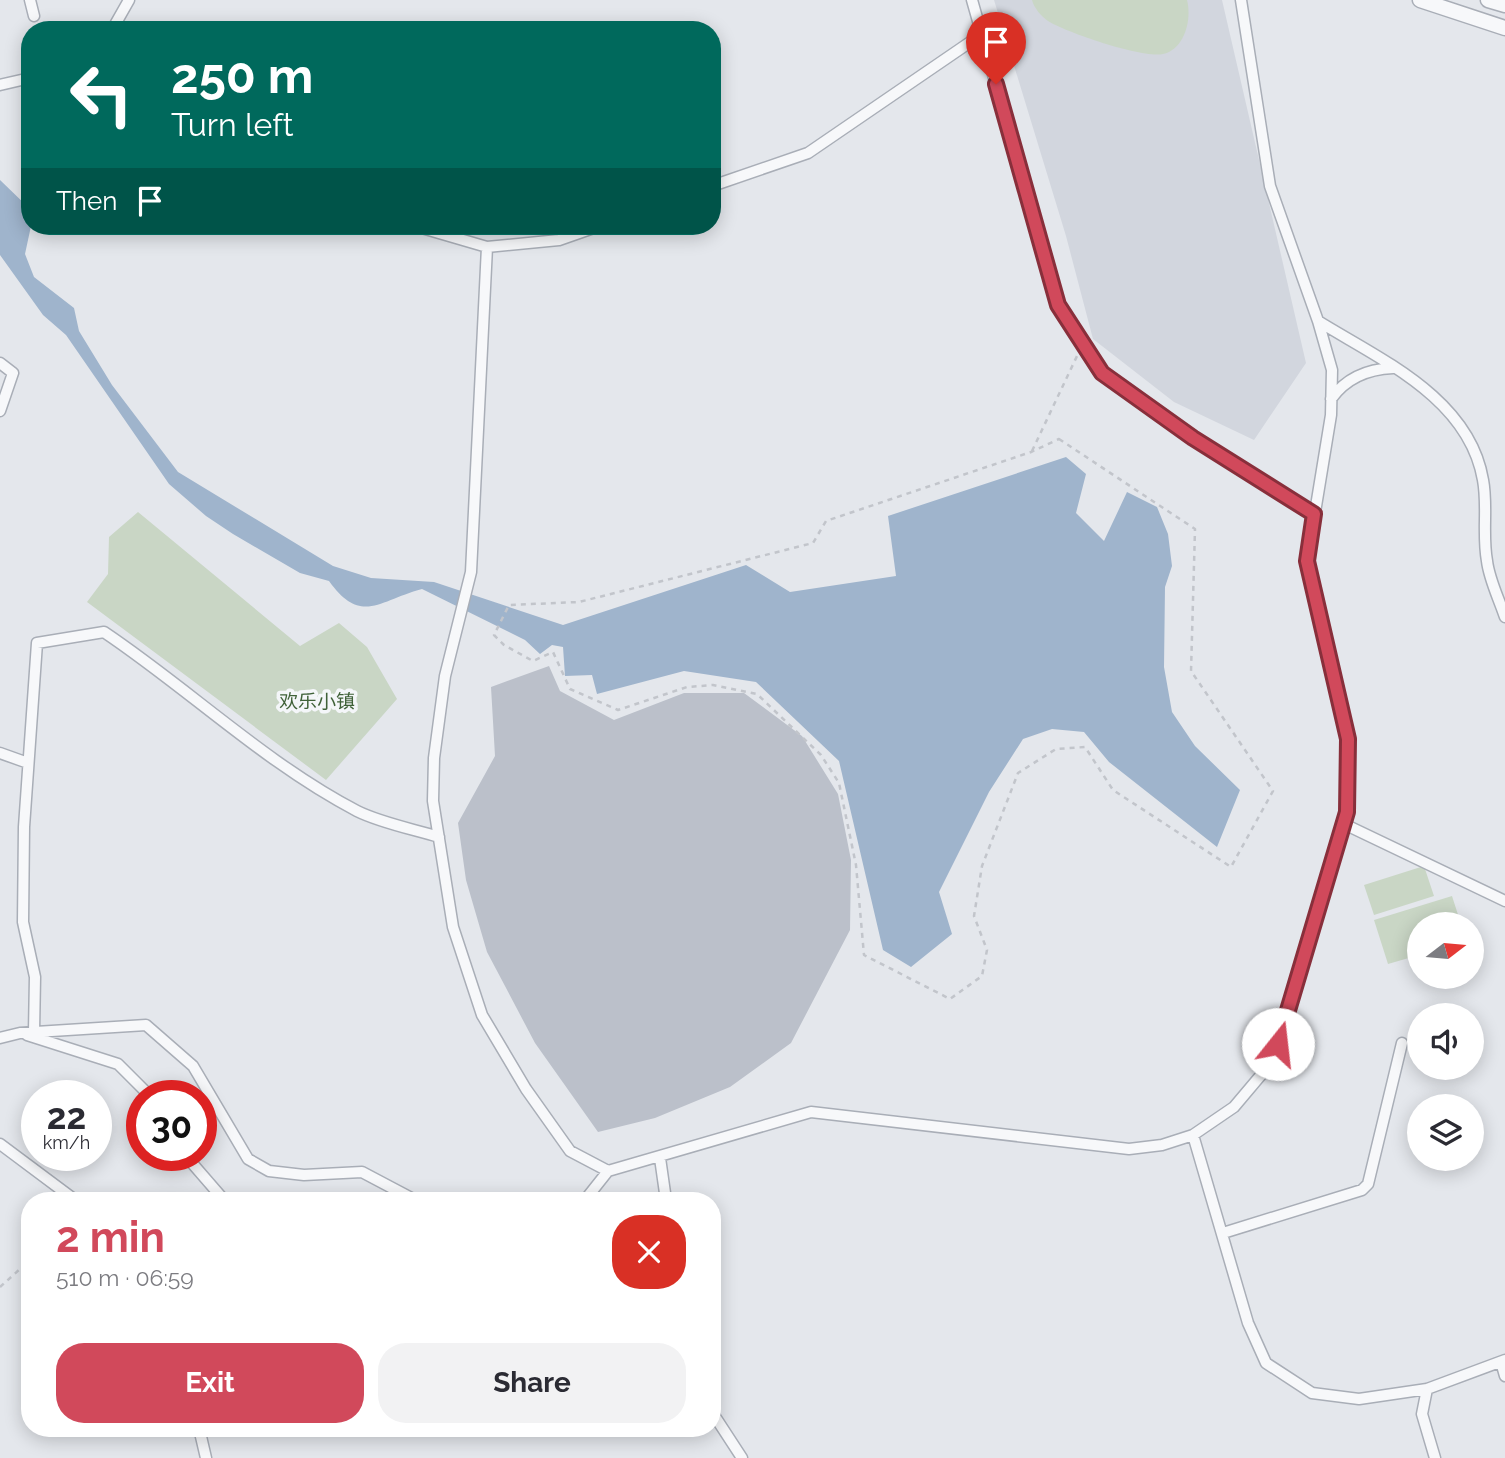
<!DOCTYPE html>
<meta charset="utf-8">
<style>
:root{--surface:#fff;--page:#f2f2f3;--text:#2b2b33;--muted:#7c7c81;--accent:#d1495b}
body{margin:0;font-family:Raleway,"Noto Sans SC",sans-serif;background:var(--page);color:var(--text);height:100vh;display:flex;flex-direction:column;font-size:26px;white-space:nowrap}
*{box-sizing:border-box;margin:0}
p{font-size:23px;color:var(--muted)}
.icon{flex:none;width:38px;height:38px;fill:none;stroke:currentColor;stroke-width:2;stroke-linecap:round;stroke-linejoin:round}
.map{position:relative;flex:1;overflow:hidden}
.panel{position:absolute;left:21px;top:1192px;width:700px;height:245px;display:flex;flex-direction:column;background:var(--surface);border-radius:28px;box-shadow:0 4px 18px #0003}
.panel>*{flex:none}
.top-card{position:absolute;left:21px;top:21px;width:700px;height:214px;border-radius:28px;box-shadow:0 4px 18px #0003;background:#00695c;color:#fff;overflow:hidden}
.needle{width:46px;rotate:74deg}
.fabs{position:absolute;left:1407px;top:912px;display:grid;gap:14px}
.fabs a{display:grid;place-items:center;width:77px;height:77px;border-radius:50%;background:var(--surface);box-shadow:0 4px 18px #0003;font-size:35px}
.speed{position:absolute;left:21px;top:1080px;display:flex;gap:14px;font-size:35px;font-weight:700;text-align:center}
.speed>*{display:grid;place-content:center;width:91px;height:91px;border-radius:50%;background:var(--surface);box-shadow:0 4px 18px #0003;line-height:1}
.speed small{font-size:18px;font-weight:400}
.speed .limit{border:10px solid #d22;background:#fff;color:#111}
.pin{position:absolute;display:grid;place-items:center;width:60px;height:60px;color:#fff;margin:-72px -30px;border-radius:50% 50% 50% 0;rotate:-45deg;box-shadow:0 0 7px #0007}
.pin .icon{rotate:45deg}
.me{position:absolute;width:77px;margin:-38px;rotate:16deg;stroke-linejoin:round;filter:drop-shadow(0 0 5px #0008)}
.turn{display:flex;align-items:center;gap:24px;height:147px;padding:0 35px;font-size:32px}
.turn .icon{width:91px;height:91px;stroke-width:2.5}
.turn b{display:block;font-size:49px;line-height:60px}
.then{display:flex;align-items:center;height:66px;padding:0 35px;background:#0003;gap:14px;font-size:26px}
.round{display:grid;place-items:center;flex:none;width:74px;height:74px;border-radius:28px;background:var(--page)}
.summary{display:flex;align-items:center;justify-content:space-between;height:119px;padding:0 35px}
h1{font-size:42px;font-weight:700;line-height:52px;color:var(--accent)}
.primary-button{display:flex;gap:14px;margin-top:auto;padding:14px 35px}
.primary-button a{flex:1;height:80px;border-radius:28px;background:var(--accent);color:#fff;font-size:28px;font-weight:700;line-height:80px;text-align:center}
.primary-button a+a{background:var(--page);color:var(--text)}
.map>svg:first-child{display:block}
.built{fill:#d2d6de}
.green{fill:#c9d6c5}
.water{fill:#9fb4cc}
.building{fill:#bbc0ca}
.lines{fill:none;stroke-linecap:round;stroke-linejoin:round}
.minor-casing{stroke:#a9aeb7;stroke-width:13}
.tertiary-casing{stroke:#a9aeb7;stroke-width:17}
.path{stroke:#c2c5cb;stroke-width:2.5;stroke-dasharray:5 5;stroke-linecap:butt}
.minor{stroke:#f7f8fa;stroke-width:10}
.tertiary{stroke:#f7f8fa;stroke-width:14}
.route-casing{stroke:#882f3b;stroke-width:18}
.route{stroke:#d1495b;stroke-width:12}
.labels{text-anchor:middle;stroke-width:7;stroke-linejoin:round;paint-order:stroke}
.park-label{font-size:19px;fill:#3f6138;stroke:#f4f6f9}
</style>
<div class="map">
<svg width="1505" height="1458" viewBox="0 0 1505 1458">
<rect width="100%" height="100%" fill="#e4e7ec"/>
<path class="built" d="M994 0H1222L1306 363 1254 440 1174 402 1093 339 1066 236Z"/>
<path class="green" d="M1032 0H1187C1192 19 1185 49 1163 54 1144 59 1065 32 1048 21 1041 16 1034 8 1032 0Z
M138 512 300 646 339 623 367 647 397 699 326 780 87 602 108 574 109 537Z
M1424 866 1434 896 1374 915 1364 885Z
M1452 896 1461 924H1419V955L1388 964 1374 920Z"/>
<path class="water" d="M0 180 30 209 31 226 25 254 34 277 74 308 79 331 112 385 178 472 333 566 371 578 434 582 563 625 746 565 790 592 896 576 888 516 1066 457 1086 474 1076 513 1104 541 1127 492 1157 507 1168 534 1172 566 1165 587 1164 667 1172 712 1195 746 1240 790 1217 847 1109 762 1084 732 1052 729 1023 739 989 792 939 892 952 934 911 967 883 950 839 761 756 682 684 671 597 694 592 675 565 676 563 647 552 645 540 654 525 640 422 589C380 600 361 626 329 581L300 573 233 534 206 516 169 484 66 335 43 315 0 255Z"/>
<path class="building" d="M549 666 560 691 614 720 684 693H744L802 736 838 794 851 860 850 930 791 1043 730 1087 655 1118 598 1132 535 1043 487 952 466 880 458 823 495 756 491 687Z"/>
<g class="lines">
<g class="minor-casing">
<path id="minor" d="M30 0 34 16
M972 0 1058 305 1102 373 1193 438 1314 514
M112 30 129 0
M0 85 30 78
M712 186 808 153 982 34
M415 226 487 247 559 240 599 226
M487 247 471 572 445 676 434 758 433 801 453 927 482 1015 526 1089 570 1151 608 1171
M1318 321C1381 360 1469 398 1483 480 1488 506 1482 534 1487 561 1489 579 1499 599 1505 617
M0 363 13 373 0 411
M1331 399C1346 378 1368 369 1393 368
M0 753 28 763
M1344 824 1505 901
M34 1032 35 977 23 922 24 827 37 643 104 632C189 689 265 763 357 811 381 823 413 829 439 837
M27 1035 118 1064 150 1096
M0 1038 20 1033 146 1025 193 1066 248 1159 269 1171 304 1175 362 1172 415 1200
M1193 1135 1248 1323 1266 1363 1312 1393 1359 1399 1427 1389 1505 1360
M0 1144 75 1200
M185 1155 224 1200
M660 1158 666 1200
M585 1200 608 1171 811 1112 1129 1149 1162 1145 1193 1135 1234 1107 1272 1062 1347 812 1348 739 1307 561 1331 415 1332 370 1318 321 1270 186 1241 0
M1223 1233 1362 1190 1368 1184 1402 1043
M1501 1362 1505 1376
M1427 1389 1422 1414 1435 1458
M712 1412 742 1458
M199 1428 206 1458"/>
</g>
<g class="tertiary-casing">
<path id="tertiary" d="M1420 0 1505 28
M1488 0 1505 5"/>
</g>
<path class="path" d="M1059 439 1195 529 1191 671 1273 791 1231 867 1113 790 1085 747 1056 749 1018 773 982 866 974 916 987 950 982 976 950 999 864 955 856 865 839 783 821 755 757 694 713 685 687 687 618 710 570 689 553 652 533 661 504 645 494 635 509 605 579 602 813 543 826 521 1031 452Z
M1032 451 1077 356
M0 1287 30 1260"/>
<use href="#minor" class="minor"/>
<use href="#tertiary" class="tertiary"/>
</g>
<g class="lines">
<g class="route-casing">
<path id="route" d="M996 84 1058 305 1102 373 1193 438 1314 514 1307 561 1348 739 1347 812 1278 1044"/>
</g>
<use href="#route" class="route"/>
</g>
<g class="labels">
<g class="park-label">
<text x="317" y="708">欢乐小镇</text>
</g>
</g>
</svg>
<div class="fabs">
<a><svg class="needle" viewBox="-14 -14 28 28"><path d="M0-13l5 13h-10z" fill="#e53935"/><path d="M0 13l5-13h-10z" fill="#7c7c81"/></svg></a>
<a><svg class="icon" aria-label="sound" viewBox="0 0 24 24"><path d="M4 9h4l5-4v14l-5-4H4zM17 9q2 3 0 6"/></svg></a>
<a><svg class="icon" aria-label="layers" viewBox="0 0 24 24"><path d="M12 4l9 5-9 5-9-5zM3 14l9 5 9-5"/></svg></a>
</div>
<div class="speed"><div>22<small>km/h</small></div><div class="limit">30</div></div>
<div class="pin" style="left:996px;top:84px;background:#d93025"><svg class="icon" aria-label="arrive" viewBox="0 0 24 24"><path d="M6 21V4h12l-3 4 3 4H6"/></svg></div>
<svg class="me" style="left:1278px;top:1044px" viewBox="-20 -20 40 40"><circle r="19" fill="#fff"/><path d="M0-13L10 11 0 6-10 11z" fill="#d1495b"/></svg>
<div class="top-card">
<div class="turn"><svg class="icon" aria-label="left" viewBox="0 0 24 24"><path d="M17 20v-9H6M10 6l-5 5 5 5"/></svg><div><b>250 m</b>Turn left</div></div>
<div class="then">Then<svg class="icon" aria-label="arrive" viewBox="0 0 24 24"><path d="M6 21V4h12l-3 4 3 4H6"/></svg></div>
</div>
<section class="panel">
<div class="summary"><div><h1>2 min</h1><p>510 m · 06:59</p></div><a class="round" style="background:#d93025;color:#fff"><svg class="icon" aria-label="close" viewBox="0 0 24 24"><path d="M6 6l12 12M18 6L6 18"/></svg></a></div>
<div class="primary-button"><a>Exit</a><a>Share</a></div>
</section>
</div>
